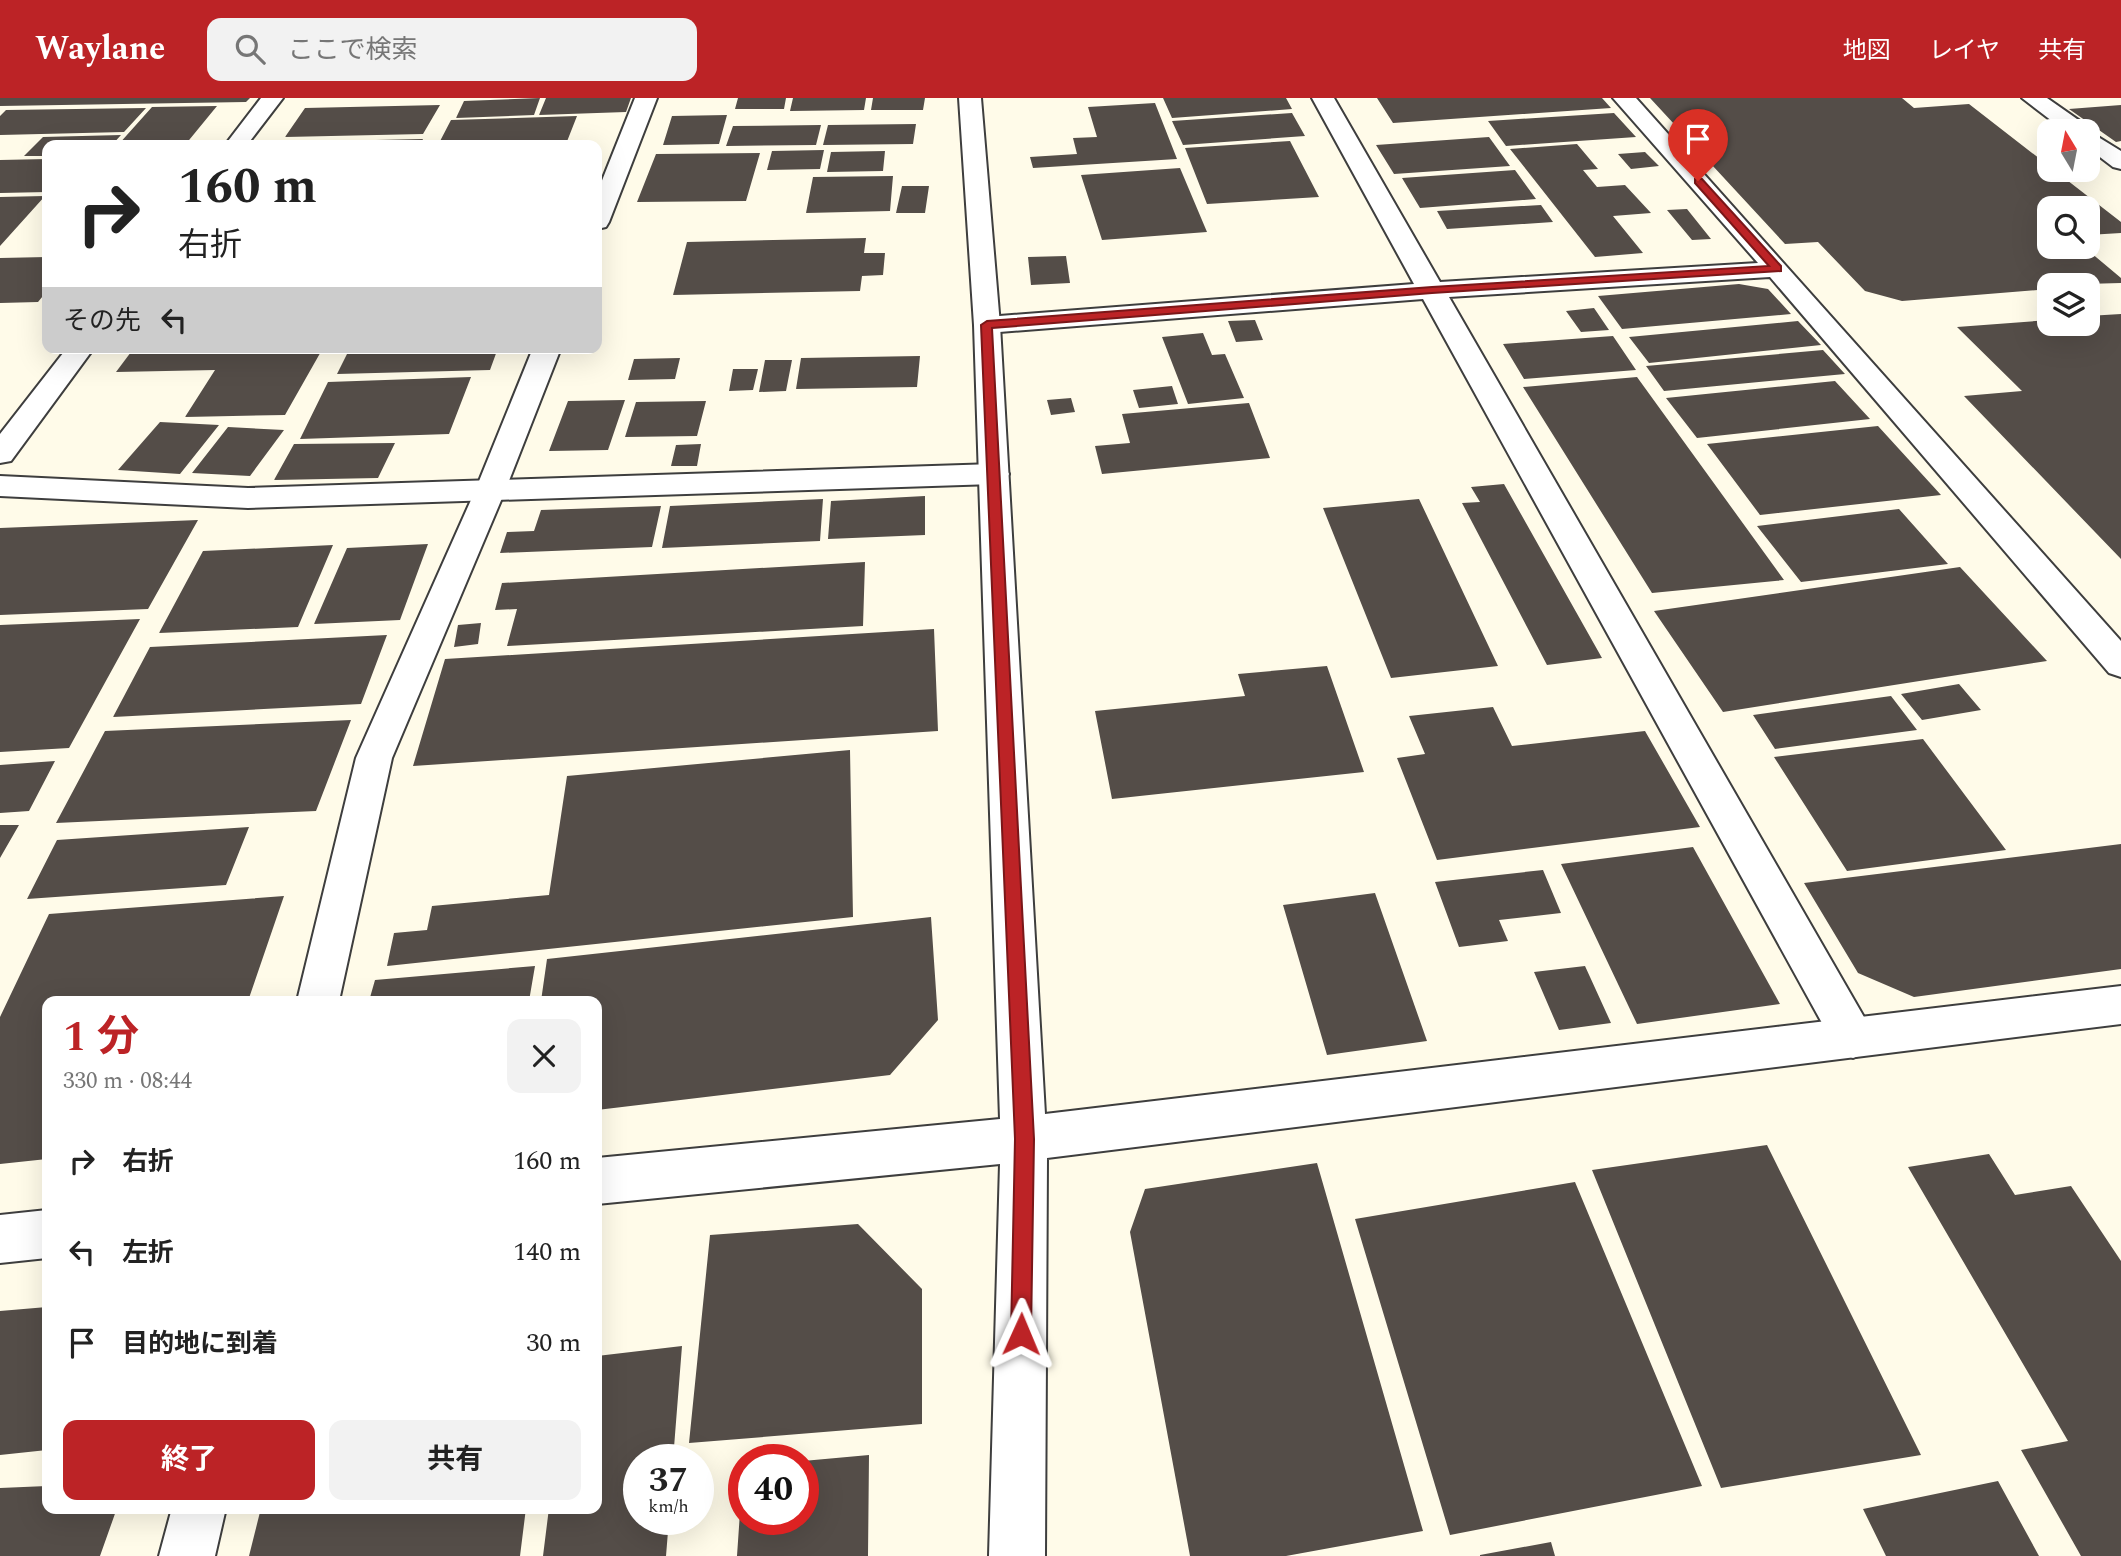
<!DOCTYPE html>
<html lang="ja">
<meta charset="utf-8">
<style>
:root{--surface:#fff;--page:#f2f2f2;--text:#222;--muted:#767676;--accent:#bc2326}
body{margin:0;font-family:Spectral,"Noto Sans JP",serif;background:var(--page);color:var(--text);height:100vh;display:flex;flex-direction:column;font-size:26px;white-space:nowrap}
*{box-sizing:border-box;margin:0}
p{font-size:23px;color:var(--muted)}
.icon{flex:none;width:38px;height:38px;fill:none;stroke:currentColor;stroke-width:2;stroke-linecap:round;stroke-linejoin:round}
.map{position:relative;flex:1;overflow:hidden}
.sheet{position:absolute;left:42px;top:898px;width:560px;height:518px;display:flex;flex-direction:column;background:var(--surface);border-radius:14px;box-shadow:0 7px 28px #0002}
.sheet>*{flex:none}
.top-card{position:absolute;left:42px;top:42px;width:560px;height:214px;border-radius:14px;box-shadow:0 7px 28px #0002;background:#fff;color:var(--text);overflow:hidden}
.needle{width:46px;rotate:350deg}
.fabs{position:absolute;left:2037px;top:21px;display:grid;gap:14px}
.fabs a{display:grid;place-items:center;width:63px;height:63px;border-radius:14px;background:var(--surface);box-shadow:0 7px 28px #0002;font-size:35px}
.speed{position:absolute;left:623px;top:1346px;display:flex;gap:14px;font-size:35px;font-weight:700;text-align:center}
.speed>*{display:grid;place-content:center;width:91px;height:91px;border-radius:50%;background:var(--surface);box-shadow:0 7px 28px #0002;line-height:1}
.speed small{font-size:18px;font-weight:400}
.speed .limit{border:10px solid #d22;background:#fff;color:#111}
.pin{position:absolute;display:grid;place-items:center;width:60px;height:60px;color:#fff;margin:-72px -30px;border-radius:50% 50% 50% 0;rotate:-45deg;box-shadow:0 0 7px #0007}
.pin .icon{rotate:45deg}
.me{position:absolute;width:77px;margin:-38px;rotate:1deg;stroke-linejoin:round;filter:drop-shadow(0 0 5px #0008)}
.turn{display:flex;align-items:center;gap:24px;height:147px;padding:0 21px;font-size:32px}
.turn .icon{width:91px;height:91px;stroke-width:2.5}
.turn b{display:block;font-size:49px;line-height:60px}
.then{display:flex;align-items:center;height:66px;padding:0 21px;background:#0003;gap:14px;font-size:26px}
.round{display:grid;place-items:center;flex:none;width:74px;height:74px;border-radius:14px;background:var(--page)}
.headline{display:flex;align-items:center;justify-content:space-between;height:119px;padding:0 21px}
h1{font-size:42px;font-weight:700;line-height:52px;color:var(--accent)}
.button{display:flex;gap:14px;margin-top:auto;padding:14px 21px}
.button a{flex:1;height:80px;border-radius:14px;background:var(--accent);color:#fff;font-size:28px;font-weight:700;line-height:80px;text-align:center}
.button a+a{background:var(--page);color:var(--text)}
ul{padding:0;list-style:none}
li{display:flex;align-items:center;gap:21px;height:91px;padding:0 21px}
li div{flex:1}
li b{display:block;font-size:26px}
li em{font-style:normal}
header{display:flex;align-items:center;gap:42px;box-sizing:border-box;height:98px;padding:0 35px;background:var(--accent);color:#fff}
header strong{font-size:33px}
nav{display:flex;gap:38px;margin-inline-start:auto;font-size:24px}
.search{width:490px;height:63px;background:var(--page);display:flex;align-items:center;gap:18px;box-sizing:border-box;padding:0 24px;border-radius:14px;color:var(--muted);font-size:26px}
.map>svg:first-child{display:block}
.building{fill:#544d48}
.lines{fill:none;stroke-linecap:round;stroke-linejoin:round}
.minor-casing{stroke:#3e3e3e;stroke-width:4}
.tertiary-casing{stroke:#3e3e3e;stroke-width:4}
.minor{fill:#fff;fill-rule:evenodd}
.tertiary{fill:#fff;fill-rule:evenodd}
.route{fill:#bc2326;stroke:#7a1719;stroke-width:2}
</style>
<header>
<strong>Waylane</strong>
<div class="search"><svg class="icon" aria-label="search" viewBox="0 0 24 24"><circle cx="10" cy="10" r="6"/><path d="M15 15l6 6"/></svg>ここで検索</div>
<nav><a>地図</a><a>レイヤ</a><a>共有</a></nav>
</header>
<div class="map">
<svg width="2121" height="1458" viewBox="0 0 2121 1458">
<rect width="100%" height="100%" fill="#fffbe9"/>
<path class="building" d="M0 0H250L246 4 0 8Z
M540 0 534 17 456 20 464 3Z
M546 0H631L626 14 539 17Z
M738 0H786L784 11H735Z
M793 0H866L864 12 790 13Z
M873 0H925L923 12H871Z
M1163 0H1286L1292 11 1172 20Z
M1377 0H1602L1611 10 1393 25Z
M1650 0H1902L1914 10 1969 6 2049 68V72H2054L2121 124V135L2088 137V110H2049V149H2084L2121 180V185L2049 187V191L1902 203 1865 193 1818 144 1785 146Z
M1155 5 1177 61 1033 70 1030 59 1077 56 1073 40 1097 39 1088 9Z
M440 7 423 36 285 39 305 10Z
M2121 7V43L2116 44 2069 11Z
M217 8 185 47H118L152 9Z
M146 10 124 34 0 37V18L6 12Z
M1292 15 1305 38 1183 47 1172 23Z
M1614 15 1636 39 1506 48 1488 23Z
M727 17 719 46 663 47 672 18Z
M577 18 566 46 438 47 451 22Z
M916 26 913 46 823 47 828 27Z
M821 27 816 47 726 48 733 28Z
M121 37 112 47H47V58H24L43 39Z
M1489 39 1510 68 1394 76 1376 47Z
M423 41 420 47H279L281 44Z
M1290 43 1319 99 1207 106 1185 50Z
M1577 46 1598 71 1583 72 1597 89 1625 87 1651 115 1613 118 1643 155 1595 159 1510 51Z
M824 52 820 71 767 72 772 53Z
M885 53 883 73 827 74 831 54Z
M1645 54 1659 68 1631 71 1618 56Z
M760 55 746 103 637 104 656 56Z
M47 61V94L0 95V62Z
M1180 70 1207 134 1102 142 1081 77Z
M1515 72 1536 101 1420 110 1402 80Z
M893 78 890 113 806 115 813 79Z
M902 88H929L925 115H896Z
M45 98 0 148V99Z
M1541 107 1553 124 1447 131 1437 113Z
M1687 111 1711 141 1692 142 1667 112Z
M866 140 864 155H885L883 177 862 178 860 193 673 197 687 144Z
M1066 158 1070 185 1031 187 1028 159Z
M47 159V193L38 204 0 205V160Z
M1739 186 1768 191 1791 216 1622 231 1598 198Z
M1594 210 1609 232 1581 234 1566 213Z
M2121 216V461L1964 298 2022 293 1957 229 2049 222V226H2088V218Z
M1255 222 1263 242 1236 244 1228 223Z
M1798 223 1821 247 1649 265 1629 239Z
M1203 235 1212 257 1225 256 1244 300 1188 306 1162 239Z
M1613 238 1636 272 1524 281 1503 246Z
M134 250H323L285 317 185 319 215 272 116 274Z
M350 250H498L490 272 337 276Z
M1823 252 1845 276 1664 293 1646 268Z
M920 258 917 289 796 291 801 260Z
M680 260 675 281 628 282 634 261Z
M765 262H792L786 293 759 294Z
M733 271H758L753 292 729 293Z
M471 279 449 336 300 341 328 284Z
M1637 279 1784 482 1652 495 1523 289Z
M1835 283 1870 321 1697 340 1666 300Z
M1172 288 1178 306 1139 310 1133 292Z
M1071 300 1075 314 1051 317 1047 302Z
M625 302 608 352 549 353 568 303Z
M706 303 697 338 625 339 636 304Z
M1249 305 1270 360 1102 376 1095 348 1130 345 1122 316Z
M160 324 219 327 180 376 118 372Z
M1878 328 1941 397 1760 417 1707 346Z
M228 329 284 332 250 378 192 375Z
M395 345 378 380 274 382 294 346Z
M701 346 697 368H671L676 347Z
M1504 386 1602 560 1547 567 1462 405 1480 404 1471 389Z
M925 398V437L828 441 831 403Z
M823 401 820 443 662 450 670 408Z
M1419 401 1498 568 1391 580 1323 410Z
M661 408 652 449 500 455 507 434 534 433 541 412Z
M1899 411 1948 466 1801 484 1757 428Z
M198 422 148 511 0 517V430Z
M428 446 400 522 314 526 347 450Z
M333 447 298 529 159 535 203 453Z
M865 464 863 528 507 548 517 511 495 512 502 485Z
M1960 469 2047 563 1723 614 1654 513Z
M140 521 69 650 0 654V527Z
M481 525 478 546 454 549 458 527Z
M934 531 938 633 413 668 445 561Z
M387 537 361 606 113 619 150 549Z
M1327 568 1364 674 1112 701 1095 613 1245 598 1238 576Z
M1959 586 1981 612 1922 622 1901 596Z
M1891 598 1917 632 1775 651 1753 617Z
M1493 609 1512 648 1645 633 1700 729 1437 762 1397 660 1425 656 1409 618Z
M351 622 316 713 56 725 105 633Z
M1923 641 2006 752 1847 773 1774 659Z
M850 652 853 819 387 868 394 835 427 832 432 808 549 797 567 678Z
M55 663 29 713 0 715V667Z
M0 727H19L0 760Z
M249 729 226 787 27 801 57 742Z
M2121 746V871L1914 899 1858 875 1804 785Z
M1693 749 1780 906 1637 926 1561 766Z
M1543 772 1561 815 1499 822 1508 843 1459 849 1435 784Z
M1375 795 1427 943 1327 957 1283 807Z
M284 798 248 903H47V1061L0 1066V919L49 816Z
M931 819 938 922 890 977 597 1012V903H541L547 861Z
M535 868 529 903H369L375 882Z
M1585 868 1611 925 1559 932 1534 874Z
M1767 1047 1921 1357 1721 1390 1592 1072Z
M1989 1056 2015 1097 2071 1088 2121 1163V1458H2081L2021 1352 2068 1343 1908 1069Z
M1317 1065 1423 1433 1286 1458H1190L1130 1134 1145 1091Z
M1575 1084 1702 1388 1450 1437 1355 1121Z
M858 1126 922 1191V1326L689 1345 710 1137Z
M47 1209V1352L0 1357V1213Z
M682 1248 673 1362H639V1421H669L666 1458H543L549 1410H597V1258Z
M869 1357 868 1458H737L742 1385 744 1421H803V1363Z
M1998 1383 2039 1458H1886L1863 1411Z
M47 1388V1410H117L100 1458H0V1390Z
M261 1410H526L520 1458H249Z
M1551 1444 1555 1458H1480V1457Z"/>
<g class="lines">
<g class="minor-casing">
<path id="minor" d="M261 0H283L247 47H225Z
M1312 0H1334L1440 184 1758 165 1613 0H1636L2121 543V579L2109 575 1770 179 1449 199 1868 926 1875 940 1868 954 1853 960 1838 954 1423 201 987 235 978 233 974 227 978 221 987 219 1414 186Z
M67 250H94L11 363 0 365V336Z
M994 366 1005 369 1009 376 1005 383 994 386 248 410 0 398V378L248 390Z"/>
</g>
<g class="tertiary-casing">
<path id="tertiary" d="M635 0H657L609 124 606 129 597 131V95Z
M959 0H981L1000 227 1045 1016 2121 888V926L1047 1060 1045 1458H989L1000 1066 597 1106V1060L1000 1021 974 227Z
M2022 0H2047L2087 28 2090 34 2121 53V71L2113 69 2088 50V33H2065Z
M533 250H561L505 393 392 660 339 903H297L356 660 475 393Z
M47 1112V1160L0 1165V1117Z
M172 1410H226L215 1458H159Z"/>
</g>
<use href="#minor" class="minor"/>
<use href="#tertiary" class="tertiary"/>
</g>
<path class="route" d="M1695 81H1702L1781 168V173L1432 195 992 230 1034 1041 1031 1236 1028 1243 1021 1246 1014 1243 1011 1236 1015 1041 981 227 987 223 1432 189 1769 168 1695 85Z"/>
</svg>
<div class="fabs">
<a><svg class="needle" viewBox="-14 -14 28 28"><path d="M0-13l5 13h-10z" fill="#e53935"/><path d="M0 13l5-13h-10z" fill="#767676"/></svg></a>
<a><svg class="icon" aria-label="search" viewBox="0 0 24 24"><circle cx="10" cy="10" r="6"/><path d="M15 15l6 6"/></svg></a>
<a><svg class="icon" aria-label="layers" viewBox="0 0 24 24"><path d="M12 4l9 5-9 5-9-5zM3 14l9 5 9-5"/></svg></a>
</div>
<div class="speed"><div>37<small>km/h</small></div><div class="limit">40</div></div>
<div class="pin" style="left:1698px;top:83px;background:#d93025"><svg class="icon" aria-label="arrive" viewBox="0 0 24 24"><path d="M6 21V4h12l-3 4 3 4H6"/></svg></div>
<svg class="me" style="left:1021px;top:1236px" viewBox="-20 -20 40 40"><path d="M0-17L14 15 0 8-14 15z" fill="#bc2326" stroke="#fff" stroke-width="4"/></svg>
<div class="top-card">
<div class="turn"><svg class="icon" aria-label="right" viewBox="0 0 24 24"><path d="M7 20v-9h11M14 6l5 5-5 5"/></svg><div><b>160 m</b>右折</div></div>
<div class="then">その先<svg class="icon" aria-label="left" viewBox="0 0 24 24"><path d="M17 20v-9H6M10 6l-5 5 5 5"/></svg></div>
</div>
<section class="sheet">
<div class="headline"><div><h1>1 分</h1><p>330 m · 08:44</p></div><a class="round"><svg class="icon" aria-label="close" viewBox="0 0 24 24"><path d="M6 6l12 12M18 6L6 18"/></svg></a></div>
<ul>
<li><svg class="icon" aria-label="right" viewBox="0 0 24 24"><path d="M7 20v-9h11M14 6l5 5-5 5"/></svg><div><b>右折</b></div><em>160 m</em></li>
<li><svg class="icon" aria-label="left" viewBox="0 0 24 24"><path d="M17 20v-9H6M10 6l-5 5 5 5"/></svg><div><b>左折</b></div><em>140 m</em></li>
<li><svg class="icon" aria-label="arrive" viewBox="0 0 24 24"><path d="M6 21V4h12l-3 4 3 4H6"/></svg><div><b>目的地に到着</b></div><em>30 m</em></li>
</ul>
<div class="button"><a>終了</a><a>共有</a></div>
</section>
</div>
